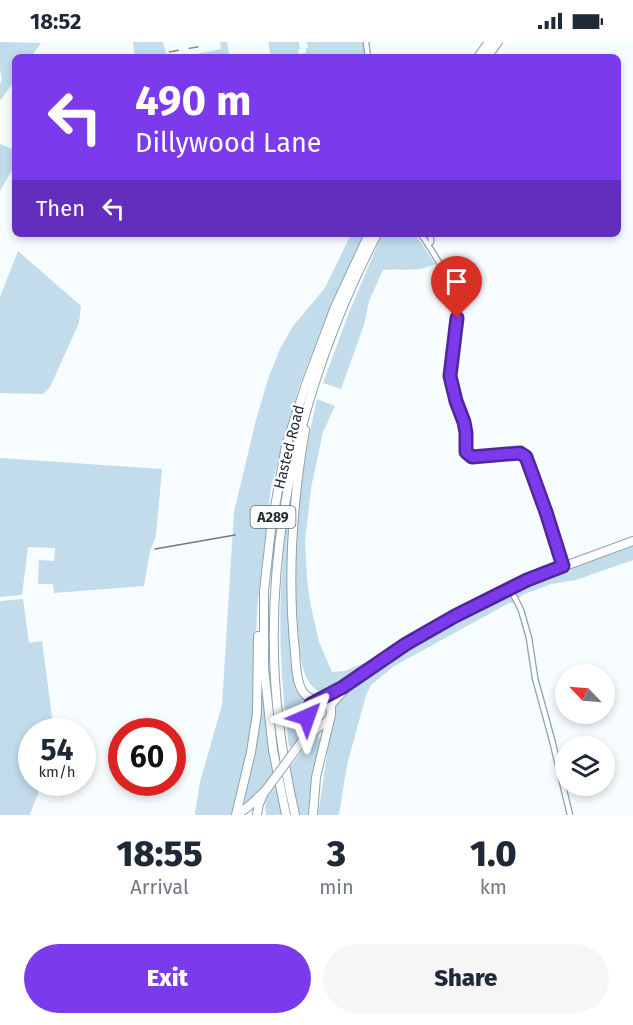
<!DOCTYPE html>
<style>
:root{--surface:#fff;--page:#f6f6f7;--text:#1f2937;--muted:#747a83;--accent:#7c3aed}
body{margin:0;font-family:"Fira Sans",sans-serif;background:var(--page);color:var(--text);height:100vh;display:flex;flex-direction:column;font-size:22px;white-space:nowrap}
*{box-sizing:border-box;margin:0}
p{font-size:20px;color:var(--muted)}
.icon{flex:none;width:33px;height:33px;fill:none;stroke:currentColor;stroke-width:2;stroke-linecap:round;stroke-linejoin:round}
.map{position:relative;height:773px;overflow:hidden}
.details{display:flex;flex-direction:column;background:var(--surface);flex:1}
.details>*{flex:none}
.hud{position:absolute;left:12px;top:12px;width:609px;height:183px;border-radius:9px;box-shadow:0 3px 9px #0003;background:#7c3aed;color:#fff;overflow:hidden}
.needle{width:39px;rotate:295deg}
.controls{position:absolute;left:555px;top:622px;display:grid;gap:12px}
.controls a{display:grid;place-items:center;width:60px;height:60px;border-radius:50%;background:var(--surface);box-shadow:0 3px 9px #0003;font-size:30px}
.speed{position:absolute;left:18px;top:676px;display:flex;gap:12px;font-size:30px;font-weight:700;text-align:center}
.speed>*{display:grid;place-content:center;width:78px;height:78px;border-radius:50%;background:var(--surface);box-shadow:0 3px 9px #0003;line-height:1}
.speed small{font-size:15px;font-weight:400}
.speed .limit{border:9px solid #d22;background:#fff;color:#111}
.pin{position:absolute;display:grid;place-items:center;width:51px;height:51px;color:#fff;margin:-62px -26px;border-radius:50% 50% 50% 0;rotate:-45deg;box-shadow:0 0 6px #0007}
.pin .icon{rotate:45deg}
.me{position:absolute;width:66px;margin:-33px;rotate:43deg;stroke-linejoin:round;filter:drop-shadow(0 0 4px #0008)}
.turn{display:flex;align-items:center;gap:21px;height:126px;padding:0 24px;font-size:27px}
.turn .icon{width:78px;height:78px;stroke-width:2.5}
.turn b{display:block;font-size:42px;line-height:51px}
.then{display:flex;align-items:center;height:57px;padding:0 24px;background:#0003;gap:12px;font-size:22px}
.eta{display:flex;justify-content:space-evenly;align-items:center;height:102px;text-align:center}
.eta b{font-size:36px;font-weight:800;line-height:42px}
.action{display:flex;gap:12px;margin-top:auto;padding:12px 24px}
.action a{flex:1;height:69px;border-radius:36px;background:var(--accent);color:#fff;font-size:24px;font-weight:800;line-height:69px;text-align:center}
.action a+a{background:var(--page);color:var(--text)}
.status{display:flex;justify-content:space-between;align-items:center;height:42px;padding:0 30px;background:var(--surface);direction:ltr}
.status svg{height:16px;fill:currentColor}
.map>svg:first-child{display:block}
.green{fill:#c2dceb}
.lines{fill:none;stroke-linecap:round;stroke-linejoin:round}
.stream{stroke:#667c89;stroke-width:1.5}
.street-casing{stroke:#8ba2af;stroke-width:7}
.primary-casing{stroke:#8ba2af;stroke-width:10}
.street{stroke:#fff;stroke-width:4.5}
.primary{stroke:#fff;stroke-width:8}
.rail{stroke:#848b8f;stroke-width:1.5;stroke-dasharray:10 10;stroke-linecap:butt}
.primary-bridge-casing{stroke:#8ba2af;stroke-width:10;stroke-linecap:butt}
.primary-bridge{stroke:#fff;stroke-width:8}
.route-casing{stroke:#51269a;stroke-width:15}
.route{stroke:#7c3aed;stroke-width:10}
.labels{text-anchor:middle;stroke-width:4.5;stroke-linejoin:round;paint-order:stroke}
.shield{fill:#fff;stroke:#656b6f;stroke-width:1.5}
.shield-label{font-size:14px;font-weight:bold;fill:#232c31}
.street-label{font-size:15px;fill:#232c31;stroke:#fff}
</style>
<div class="status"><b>18:52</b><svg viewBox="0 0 49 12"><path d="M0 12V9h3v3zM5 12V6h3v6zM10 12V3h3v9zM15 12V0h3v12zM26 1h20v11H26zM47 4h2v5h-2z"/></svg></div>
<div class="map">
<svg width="633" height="773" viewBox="0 0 633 773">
<rect width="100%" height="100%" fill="#f7fcfe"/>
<path class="green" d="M0 0 41 1 31 15H15V38L0 59V42L2 37 0 28Z
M133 0H163L167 15H135Z
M220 0H227L229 12 217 15H181L221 7Z
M268 0H299L300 7 298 8 299 12 306 11V6H308L307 1 304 0H364L366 15H271Z
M0 102 15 108V123L0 149Z
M351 192H364L321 288 299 345 271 445 257 567 255 649 251 692 241 740 231 773H196L195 771 200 740 222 663 234 470 256 378 269 334 280 307 293 284 325 246Z
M382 192H415L435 222C415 231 404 226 383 228L369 259 364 283 341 347 323 341 348 273Z
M18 209 81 264 79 281 50 345 43 352 0 351V255Z
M317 357 335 364 323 390 311 446 305 500 307 535 310 560 319 600 332 630 345 629 364 621 367 623 336 644 323 651C300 644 299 606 298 586 296 565 293 543 293 522 295 466 305 411 317 357Z
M0 416 162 427 156 494 150 509 144 544 54 551 53 542H38L39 518 54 519 55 506 28 505 22 553 0 555Z
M295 432 289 501 300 647 305 658 307 656 310 658C295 673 306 670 305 685 304 692 299 698 296 704L289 705C287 686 284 666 283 646 277 574 281 502 295 432Z
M633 503V518L576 538 551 542 522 553 519 556 518 560 509 561 394 624 371 643 366 653 347 723 339 773H318L334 666 344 652 382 621 416 600 509 549Z
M23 557 29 601 42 599 54 690H32V741H41C39 753 33 762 30 773H0V559Z
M264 650 273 734 249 761H242C252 726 257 690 261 654Z
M318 693 322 700 312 730 308 773H299L290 725 314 694Z
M276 744 282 773H266C264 757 266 755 276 744Z"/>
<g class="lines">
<path class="stream" d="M155 507 235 493"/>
<g class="street-casing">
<path id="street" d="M366 0 368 15
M421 192C437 217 460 248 456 279 454 297 449 316 450 334 451 351 461 366 464 382 466 392 465 401 466 410L473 415C487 414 513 408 525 414L546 469 563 524
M428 203 431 200V197L429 192
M510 546 521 568 529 596 535 636 552 698 570 773"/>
</g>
<g class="primary-casing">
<path id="primary" d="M478 15 489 0
M487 15 498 0
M305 388C292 463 287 534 295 610 296 622 296 640 303 650 310 660 323 658 330 666
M305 697 320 684 327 680 331 673V663L344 648
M297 706C301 701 306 694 308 688 311 678 304 673 310 663L332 652 353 638 386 615 455 574 527 538 633 499
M257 772 259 762 263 753
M236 773 251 710 257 671 258 594
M237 773 249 764 266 748
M286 773 273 708 264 626V549L271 487 286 404 306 342 335 265 369 192
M295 773C285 729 278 683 275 638 266 483 306 329 377 192
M313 773 316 735 331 673"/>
</g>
<use href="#street" class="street"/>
<use href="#primary" class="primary"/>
<path class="rail" d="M169 10 208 3"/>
<g class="primary-bridge-casing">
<path id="primary-bridge" d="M266 748 297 706"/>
</g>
<use href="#primary-bridge" class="primary-bridge"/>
</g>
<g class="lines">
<g class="route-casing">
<path id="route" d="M307 675 308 667 311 662 343 645 406 602 455 574 527 538 563 524 546 470 526 415 520 411 472 415 466 410V391L464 380 456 359 450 334 457 276"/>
</g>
<use href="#route" class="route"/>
</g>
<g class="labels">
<rect class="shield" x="250.5" y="464" width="45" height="22" rx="4.5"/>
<g class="shield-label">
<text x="273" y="480">A289</text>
</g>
<g class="street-label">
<text transform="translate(289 405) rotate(-76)" y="5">Hasted Road</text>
</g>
</g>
</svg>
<div class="controls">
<a><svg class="needle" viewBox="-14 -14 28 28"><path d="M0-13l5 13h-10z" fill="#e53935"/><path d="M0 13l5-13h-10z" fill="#747a83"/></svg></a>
<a><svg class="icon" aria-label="layers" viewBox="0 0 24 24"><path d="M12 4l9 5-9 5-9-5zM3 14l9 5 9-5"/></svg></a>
</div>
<div class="speed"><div>54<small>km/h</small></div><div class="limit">60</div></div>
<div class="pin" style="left:457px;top:276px;background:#d93025"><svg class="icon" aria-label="arrive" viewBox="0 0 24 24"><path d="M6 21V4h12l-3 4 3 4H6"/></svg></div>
<svg class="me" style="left:307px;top:675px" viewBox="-20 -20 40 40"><path d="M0-17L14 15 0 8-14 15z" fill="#7c3aed" stroke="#fff" stroke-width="4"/></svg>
<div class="hud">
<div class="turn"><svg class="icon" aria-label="left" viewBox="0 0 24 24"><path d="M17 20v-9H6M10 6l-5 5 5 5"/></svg><div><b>490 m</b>Dillywood Lane</div></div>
<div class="then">Then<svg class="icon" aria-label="left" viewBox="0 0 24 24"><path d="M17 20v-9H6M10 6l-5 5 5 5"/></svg></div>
</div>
</div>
<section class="details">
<div class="eta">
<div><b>18:55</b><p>Arrival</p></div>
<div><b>3</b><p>min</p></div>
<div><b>1.0</b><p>km</p></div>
</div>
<div class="action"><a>Exit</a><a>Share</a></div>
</section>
